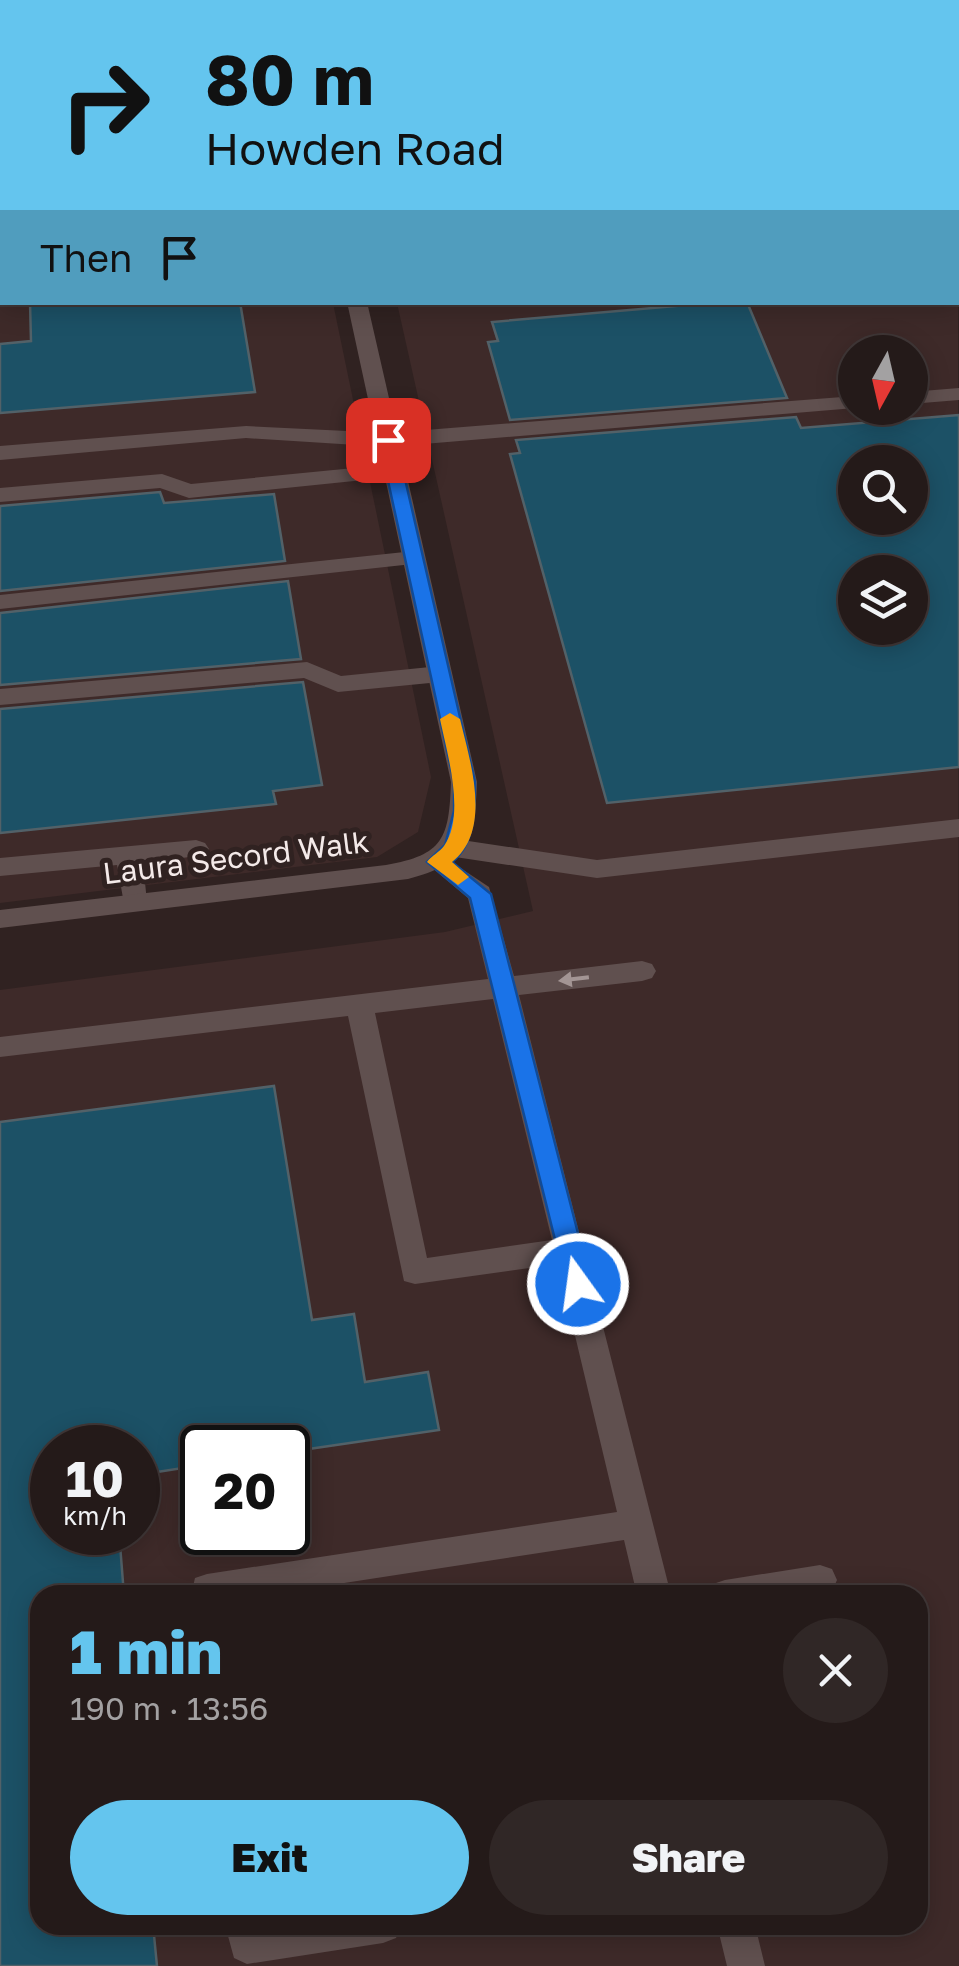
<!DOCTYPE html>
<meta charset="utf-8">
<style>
:root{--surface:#241a19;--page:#302726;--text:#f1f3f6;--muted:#a3a1a2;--line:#413838;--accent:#64c5ee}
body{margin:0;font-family:"Golos Text",sans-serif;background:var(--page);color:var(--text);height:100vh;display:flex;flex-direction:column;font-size:38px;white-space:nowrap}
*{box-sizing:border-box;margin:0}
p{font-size:32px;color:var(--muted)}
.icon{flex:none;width:55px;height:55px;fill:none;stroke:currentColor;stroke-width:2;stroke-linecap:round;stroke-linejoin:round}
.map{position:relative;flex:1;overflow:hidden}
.side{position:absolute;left:30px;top:1585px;width:898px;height:350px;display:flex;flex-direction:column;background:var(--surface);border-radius:30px;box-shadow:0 5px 25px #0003,0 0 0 2px var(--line)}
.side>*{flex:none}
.top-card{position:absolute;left:0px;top:0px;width:960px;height:305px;box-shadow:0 5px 25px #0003,0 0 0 2px var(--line);background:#64c5ee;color:#111;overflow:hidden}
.needle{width:65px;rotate:188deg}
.buttons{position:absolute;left:838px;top:335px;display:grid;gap:20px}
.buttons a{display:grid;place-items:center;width:90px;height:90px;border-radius:50%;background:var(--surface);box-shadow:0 5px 25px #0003,0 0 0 2px var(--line);font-size:50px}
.speed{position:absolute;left:30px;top:1425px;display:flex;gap:20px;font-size:50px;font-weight:700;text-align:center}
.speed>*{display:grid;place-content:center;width:130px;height:130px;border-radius:50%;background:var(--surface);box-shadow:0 5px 25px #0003,0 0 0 2px var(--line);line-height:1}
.speed small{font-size:25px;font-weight:400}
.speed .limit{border:5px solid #111;border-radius:15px;background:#fff;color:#111}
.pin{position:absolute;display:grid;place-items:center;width:85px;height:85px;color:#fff;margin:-42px;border-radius:20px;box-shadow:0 5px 15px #0006}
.me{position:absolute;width:110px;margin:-55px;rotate:346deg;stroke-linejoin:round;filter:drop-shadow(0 0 8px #0008)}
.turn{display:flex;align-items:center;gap:35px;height:210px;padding:0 40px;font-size:45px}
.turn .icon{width:130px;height:130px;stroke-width:2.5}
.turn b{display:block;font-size:70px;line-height:85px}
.then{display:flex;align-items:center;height:95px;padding:0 40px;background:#0003;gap:20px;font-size:38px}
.round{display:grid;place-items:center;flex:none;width:105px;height:105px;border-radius:52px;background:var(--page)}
.overview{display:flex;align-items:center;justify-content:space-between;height:170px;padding:0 40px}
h1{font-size:60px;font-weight:800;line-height:75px;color:var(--accent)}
.button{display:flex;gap:20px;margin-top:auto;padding:20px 40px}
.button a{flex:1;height:115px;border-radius:60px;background:var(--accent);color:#111;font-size:40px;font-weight:800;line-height:115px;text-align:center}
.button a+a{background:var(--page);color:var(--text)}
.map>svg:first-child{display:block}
.built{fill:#3e2a29;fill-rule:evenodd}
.building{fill:#1c5166;stroke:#526168;stroke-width:2.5;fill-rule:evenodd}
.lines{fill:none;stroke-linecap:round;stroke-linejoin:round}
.service{fill:#60504f;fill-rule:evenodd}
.minor{fill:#60504f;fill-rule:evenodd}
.oneway{fill:#a39594}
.route{fill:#1a73e8;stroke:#114b97;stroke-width:2.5}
.slow{fill:#f59e0b}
.labels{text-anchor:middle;stroke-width:10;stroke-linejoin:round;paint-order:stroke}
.street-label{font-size:30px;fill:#f4eae9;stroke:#302221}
</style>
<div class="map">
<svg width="959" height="1966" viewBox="0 0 959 1966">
<rect width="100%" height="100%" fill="#302221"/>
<path class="built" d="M0 0H270L2 2V302L333 303 431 777 418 832 377 857 0 903Z
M329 0H944L945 2H330Z
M958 23 959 1966H0V990L445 932 533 911 397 303 958 302ZM855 352H910V408H855ZM855 462H910V518H855ZM855 572H910V628H855ZM52 1448H138V1532H52ZM202 1448H288V1532H202ZM40 1595H918V1925H40Z"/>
<path class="building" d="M30 302H240L255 392 0 413V344L31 341Z
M722 302H747L787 398 510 420 488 342 498 341 492 322Z
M959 415V767L607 803 510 454 520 453 516 440 796 417 801 428ZM855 462H910V518H855ZM855 572H910V628H855Z
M160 492 164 503 274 494 285 561 0 591V506Z
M288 581 301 659 0 685V613Z
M303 682 322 785 273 791 276 804 0 833V709Z
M274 1086 312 1320 354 1314 365 1382 428 1372 439 1430 288 1452V1448H202V1465L138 1475V1448H52V1532H119L124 1595H40V1925H153L157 1966H0V1122Z"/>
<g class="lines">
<path class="service" d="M0 31H2V41H0Z
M0 75H2V85H0Z
M0 225H2V237H0Z
M959 388V400L910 404V392Z
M855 396V408H859H855L388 447 246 438 0 460V446L246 426 388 433Z
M395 464 403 466 406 471 403 476 189 498 160 488 0 502V488L162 474 191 484Z
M414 551 422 553 425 558 422 563 0 609V595Z
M307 662 341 676 440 666 452 674 440 682 338 692 304 678 0 705V689Z
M959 819V837L597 878 455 857 446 854 442 848 446 842 455 839 597 860Z
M196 840 205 843 209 849 205 855 143 863 147 902 143 909H125L117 865 0 876V858Z
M438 853 489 887 514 976 642 961 652 964 656 971 652 978 642 981 519 995 671 1595H637L624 1540 266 1595H191L195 1578 207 1574 617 1512 558 1264 415 1284 404 1281 348 1016 0 1057V1037L488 979 468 898 425 862 429 856ZM493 999 552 1240 427 1258 375 1013Z
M820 1565 832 1569 837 1580 832 1591 820 1595H708L713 1584 725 1580Z
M225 1925H402L396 1938 383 1943 247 1964 234 1958Z
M717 1925H755L765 1966H727Z"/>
<path class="minor" d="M279 0H297L298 2H281Z
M347 302H367L477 782C475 841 467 864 408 879L0 928V910L386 865C444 855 449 838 451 782Z"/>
</g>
<defs><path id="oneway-solid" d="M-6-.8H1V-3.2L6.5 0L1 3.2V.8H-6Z" transform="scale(2.5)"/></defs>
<use class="oneway" href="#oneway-solid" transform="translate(574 979) rotate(173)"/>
<path class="route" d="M388 434 396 440 475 782C475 810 475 844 452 862L491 894 591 1284 587 1291H569L566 1284 470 898 427 862 445 845 454 811V782L379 440Z"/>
<path class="slow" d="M450 713 460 719C470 761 493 830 452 862L469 877 458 885 427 862C432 855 440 852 444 846 466 815 447 753 440 719Z"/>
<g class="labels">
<g class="street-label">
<text transform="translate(236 858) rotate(-7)" y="10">Laura Secord Walk</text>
</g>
</g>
</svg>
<div class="buttons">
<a><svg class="needle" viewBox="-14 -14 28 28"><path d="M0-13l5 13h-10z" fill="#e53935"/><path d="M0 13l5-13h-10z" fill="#a3a1a2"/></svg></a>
<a><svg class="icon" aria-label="search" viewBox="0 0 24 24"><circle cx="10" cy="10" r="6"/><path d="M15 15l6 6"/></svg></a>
<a><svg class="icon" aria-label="layers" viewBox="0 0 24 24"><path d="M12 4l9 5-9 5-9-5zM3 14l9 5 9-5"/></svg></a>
</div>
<div class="speed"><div>10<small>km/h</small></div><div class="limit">20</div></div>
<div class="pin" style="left:388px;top:440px;background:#d93025"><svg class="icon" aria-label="arrive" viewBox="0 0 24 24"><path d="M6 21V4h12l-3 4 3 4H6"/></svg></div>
<svg class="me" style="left:578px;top:1284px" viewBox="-20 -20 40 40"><circle r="17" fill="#1a73e8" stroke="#fff" stroke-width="3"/><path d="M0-11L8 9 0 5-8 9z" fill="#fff"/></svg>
<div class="top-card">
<div class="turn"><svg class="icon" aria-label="right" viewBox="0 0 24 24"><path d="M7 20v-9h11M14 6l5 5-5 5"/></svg><div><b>80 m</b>Howden Road</div></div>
<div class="then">Then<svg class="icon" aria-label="arrive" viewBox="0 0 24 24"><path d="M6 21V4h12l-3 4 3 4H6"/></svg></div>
</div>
<section class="side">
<div class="overview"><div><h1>1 min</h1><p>190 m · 13:56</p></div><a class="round"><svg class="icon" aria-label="close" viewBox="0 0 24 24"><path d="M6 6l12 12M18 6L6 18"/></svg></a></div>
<div class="button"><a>Exit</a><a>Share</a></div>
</section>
</div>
